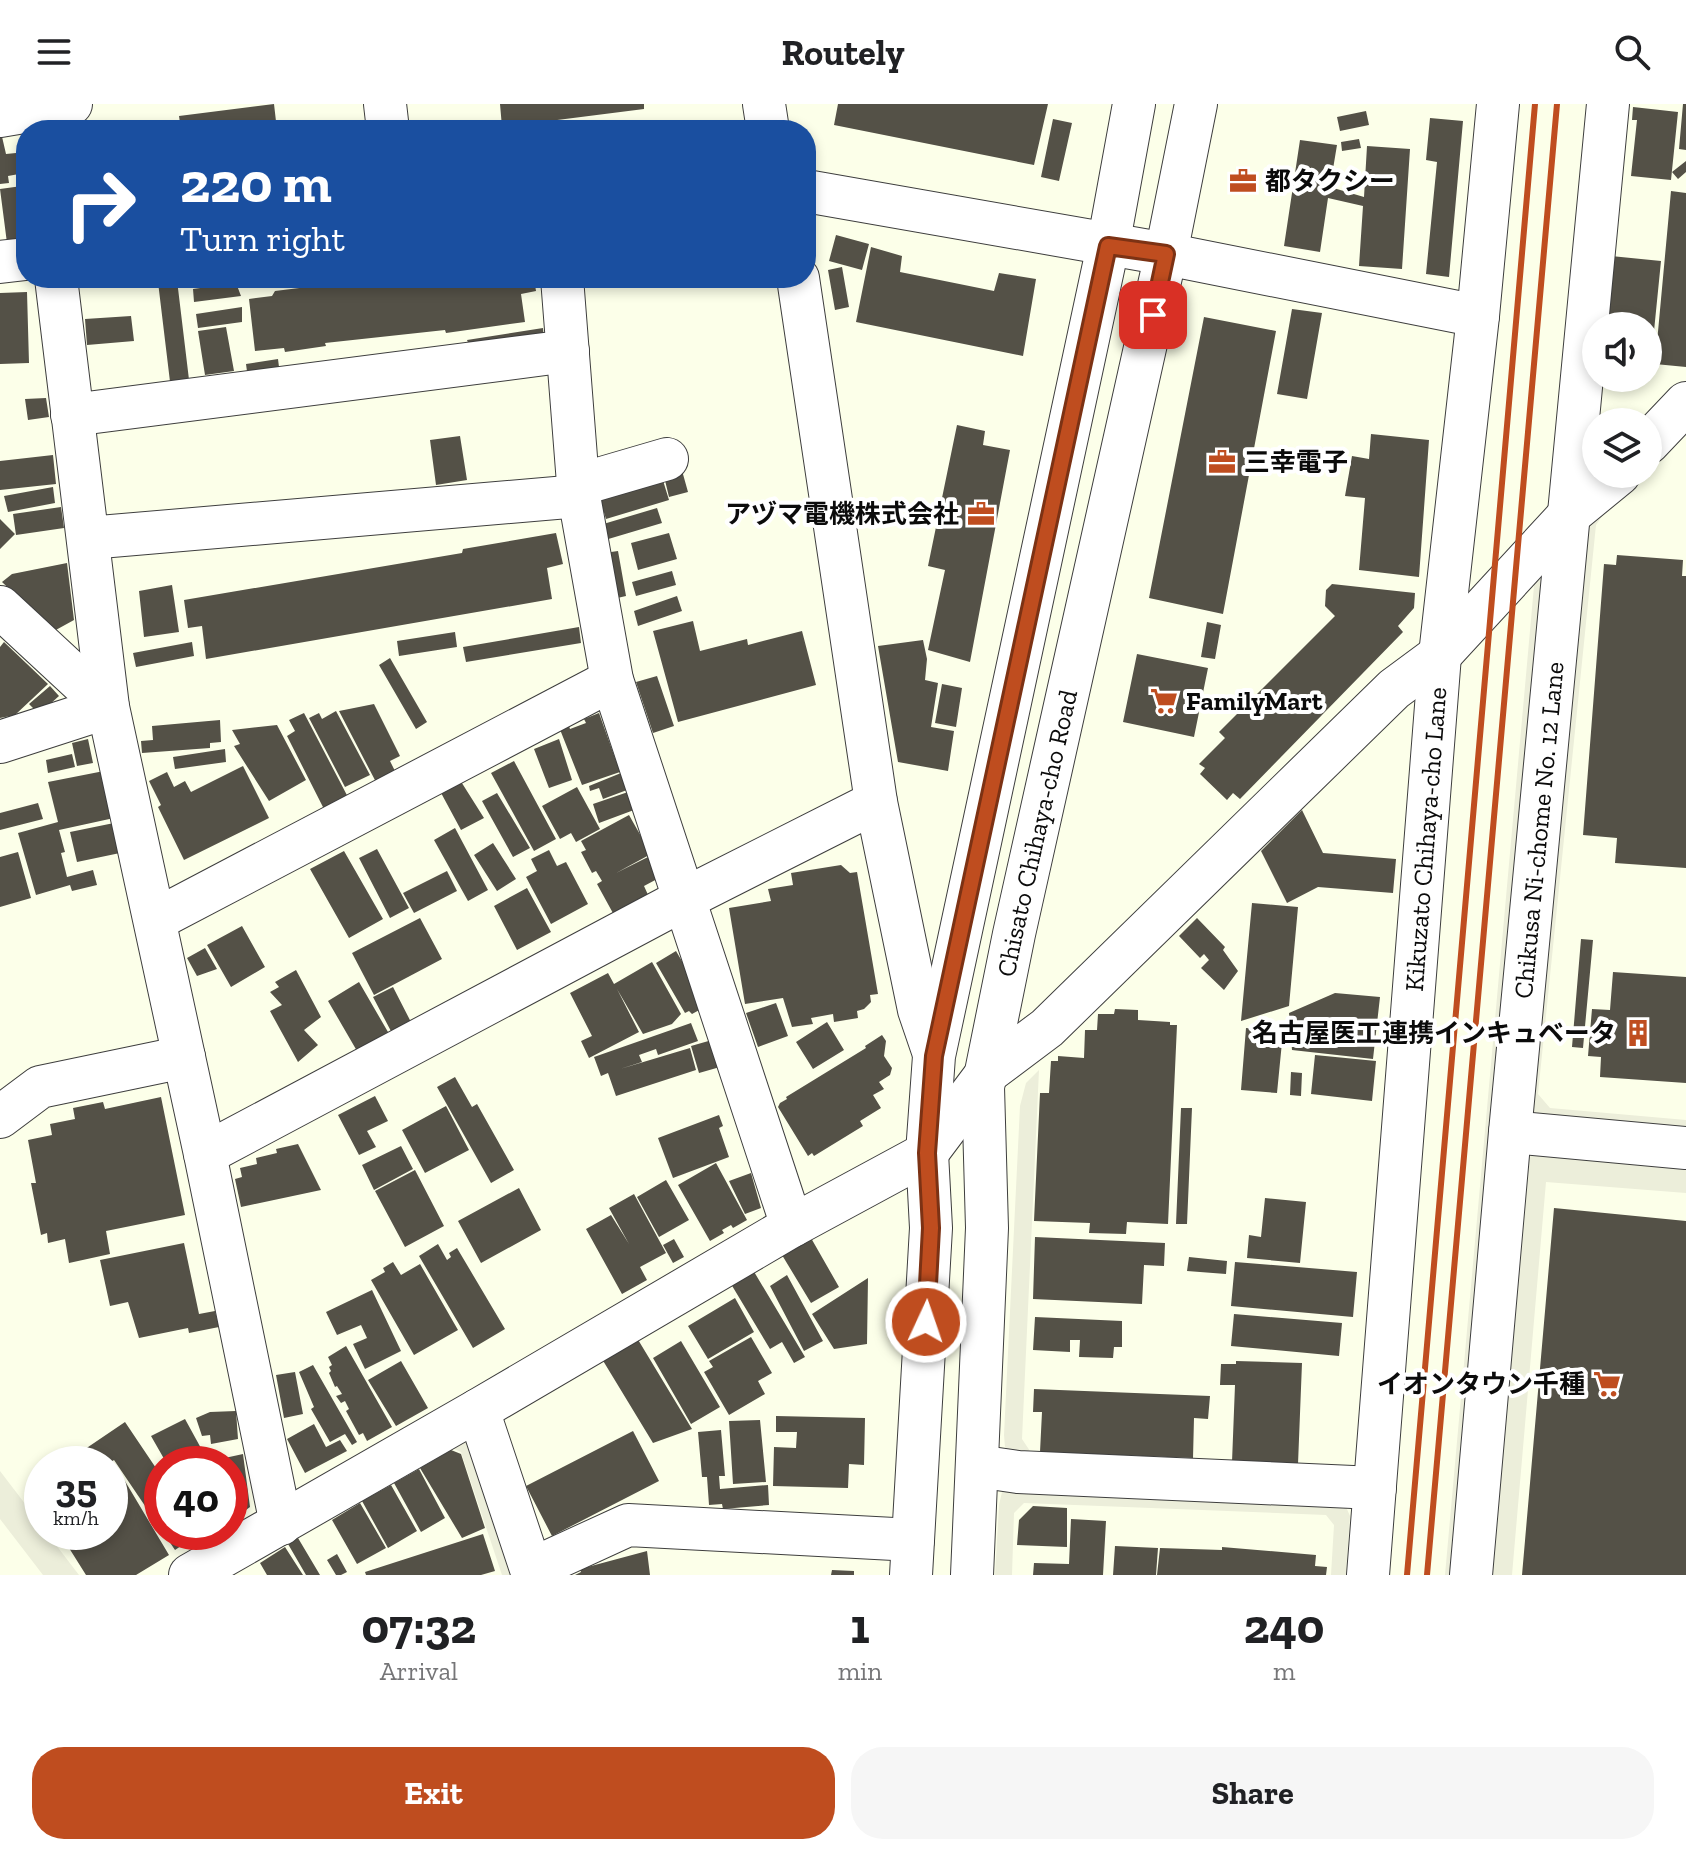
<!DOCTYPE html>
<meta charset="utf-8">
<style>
:root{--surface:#fff;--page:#f6f6f6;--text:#202124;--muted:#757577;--accent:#bf4d1f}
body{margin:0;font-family:"Zilla Slab","Noto Sans JP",serif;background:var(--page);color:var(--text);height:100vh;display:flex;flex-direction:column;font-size:30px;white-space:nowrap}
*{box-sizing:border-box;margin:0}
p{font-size:26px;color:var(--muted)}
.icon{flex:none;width:44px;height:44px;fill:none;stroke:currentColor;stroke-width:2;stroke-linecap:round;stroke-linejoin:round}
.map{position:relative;height:1471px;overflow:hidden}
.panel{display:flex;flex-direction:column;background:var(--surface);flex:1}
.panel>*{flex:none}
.guide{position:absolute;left:16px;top:16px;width:800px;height:168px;border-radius:32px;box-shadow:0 4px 12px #0003;background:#1a4fa0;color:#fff;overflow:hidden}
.fabs{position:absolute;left:1582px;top:208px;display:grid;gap:16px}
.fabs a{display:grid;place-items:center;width:80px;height:80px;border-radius:50%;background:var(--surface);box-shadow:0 4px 12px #0003;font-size:40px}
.speed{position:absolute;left:24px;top:1342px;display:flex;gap:16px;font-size:40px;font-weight:700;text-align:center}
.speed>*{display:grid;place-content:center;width:104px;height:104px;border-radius:50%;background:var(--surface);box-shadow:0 4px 12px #0003;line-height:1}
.speed small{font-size:20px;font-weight:400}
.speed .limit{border:12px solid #d22;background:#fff;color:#111}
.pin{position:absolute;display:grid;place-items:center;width:68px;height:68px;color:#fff;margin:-34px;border-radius:16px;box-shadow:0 4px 12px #0006}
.me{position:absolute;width:88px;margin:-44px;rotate:3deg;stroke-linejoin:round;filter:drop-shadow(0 0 6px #0008)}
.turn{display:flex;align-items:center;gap:28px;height:168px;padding:0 32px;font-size:36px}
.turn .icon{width:104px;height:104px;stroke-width:2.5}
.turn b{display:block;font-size:56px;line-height:68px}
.eta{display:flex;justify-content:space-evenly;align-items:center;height:136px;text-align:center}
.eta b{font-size:48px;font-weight:700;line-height:56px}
.cta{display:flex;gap:16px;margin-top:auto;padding:16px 32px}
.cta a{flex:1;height:92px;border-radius:32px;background:var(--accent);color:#fff;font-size:32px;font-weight:700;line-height:92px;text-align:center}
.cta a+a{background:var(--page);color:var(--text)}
header{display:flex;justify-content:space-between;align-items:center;height:104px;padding:0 32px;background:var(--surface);font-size:36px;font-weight:700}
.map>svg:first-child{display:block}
.plaza{fill:#eceeda}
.building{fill:#545147}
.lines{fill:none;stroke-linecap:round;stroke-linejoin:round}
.minor-casing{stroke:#3e3e3e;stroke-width:44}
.minor{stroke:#fff;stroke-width:42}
.rail{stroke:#bf4d1f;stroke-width:6}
.route-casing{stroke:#7c3214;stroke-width:20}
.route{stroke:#bf4d1f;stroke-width:14}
.labels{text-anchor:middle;stroke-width:8;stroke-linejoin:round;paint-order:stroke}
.poi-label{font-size:26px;font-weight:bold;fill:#0b0b0b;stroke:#fff;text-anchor:start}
.street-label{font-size:26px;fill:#0b0b0b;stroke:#fff}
</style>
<header><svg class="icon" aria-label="menu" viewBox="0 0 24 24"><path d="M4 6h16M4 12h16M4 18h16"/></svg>Routely<svg class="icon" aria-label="search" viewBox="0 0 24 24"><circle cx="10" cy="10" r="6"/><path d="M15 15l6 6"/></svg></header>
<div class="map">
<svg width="1686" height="1471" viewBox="0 0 1686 1471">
<rect width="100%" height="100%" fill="#fcffe9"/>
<path class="plaza" d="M1610 401 1596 421 1538 990 1550 1004 1686 1016V1031L1532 1014 1579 424Z
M1535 471 1547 475 1460 1471H1445Z
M1039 966 1022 1335 1032 1350 1012 1351 1005 1343 1004 1331 1020 1002 1026 979Z
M1538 1046 1686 1057V1089L1546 1078 1512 1471H1479L1522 1059Z
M470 1336 517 1471H502L461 1348 452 1344Z
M0 1367 42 1422V1428H46L79 1471H43L0 1415Z
M1010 1384 1346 1403 1350 1412 1346 1471H1331L1334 1421 1326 1411 1024 1399 1014 1409 1012 1471H995L999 1401 1002 1388Z"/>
<path class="building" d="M274 0 277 26H181L179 12Z
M500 0H644V5L502 23Z
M838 0H1048L1034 61 834 21Z
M1683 0H1686V46L1679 45Z
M1633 3 1678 8 1671 76 1631 72 1637 16H1632Z
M1366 7 1369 21 1340 27 1337 13Z
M1430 14 1463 17 1449 173 1426 170 1437 58 1426 56Z
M1053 15 1072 19 1059 77 1041 73Z
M493 16 495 26H477L476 20Z
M0 24 6 50 16 49 19 70 8 72 9 79 0 80Z
M1359 35 1361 44 1342 47 1341 38Z
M1300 36 1337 41 1330 83 1364 93 1367 42 1410 45 1402 165 1359 162 1363 102 1328 94 1320 148 1284 142Z
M1686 57V68L1678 75 1672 68Z
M22 82 26 122 18 123 20 137 7 139 0 85Z
M1671 87 1686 89V263L1655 260Z
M836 131 869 140 862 166 829 157Z
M871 143 902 152 900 168 994 187 999 169 1036 175 1023 252 856 218Z
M1611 152 1661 157 1650 267H1648V222H1604Z
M842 163 849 203 835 206 828 166Z
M380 174H534L536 187 521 190 525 218 446 229 445 226 325 239 326 242 285 248 284 244 255 247 249 195 272 192 275 187Z
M177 176 190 284 171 286 158 178Z
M236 179 241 192 194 198 193 185Z
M27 188 29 259 0 260V189Z
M242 203V218L198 224 196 210Z
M1292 205 1322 209 1307 295 1277 290Z
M131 212 134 237 87 241 85 215Z
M1204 213 1276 227 1223 510 1149 494Z
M226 223 234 267 205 271 198 227Z
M543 224 544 236 471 246 467 236Z
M278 255 280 271 248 275 246 260Z
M46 294 49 313 28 316 25 295Z
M957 321 985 327 983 341 1010 346 970 558 928 546 945 466 928 462Z
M1371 330 1429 336 1419 473 1359 466 1365 394 1345 392 1352 352 1369 355Z
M460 332 467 376 436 381 430 336Z
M53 351 56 380 0 386V357Z
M681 363 688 388 669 393 663 368Z
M661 370 669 396 606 415 598 389Z
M53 383 55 399 8 408 4 392Z
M61 403 64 424 16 431 13 410Z
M657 404 662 419 605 436 600 421Z
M0 415 15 430 0 445Z
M556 429 563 460 547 464 552 495 206 555 202 522 188 524 184 496 462 449 463 445Z
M669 429 677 455 638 466 631 439Z
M618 447 626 492 613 495 604 449Z
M1617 451 1683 456 1682 472H1686V764L1615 759 1617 734 1583 731 1604 460 1616 461Z
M67 459 74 516 54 527 2 478 12 470Z
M672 467 676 481 636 492 632 478Z
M1332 480 1415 489 1414 504 1398 522 1403 528 1240 695 1233 689 1227 696 1200 670 1205 664 1199 660 1225 634 1219 628 1335 512 1325 502 1326 486Z
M172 481 179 528 144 533 139 487Z
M677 492 682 507 638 522 634 507Z
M693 517 700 547 747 535 748 541 802 527 816 581 678 618 653 527Z
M1207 518 1221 521 1215 555 1201 553Z
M579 523 581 539 466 558 463 543Z
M455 528 457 543 399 552 397 537Z
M923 536 927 555 925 576 938 579 931 623 954 627 948 667 898 658 878 542Z
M4 538 48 580 15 611 0 614V543Z
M192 538 194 552 136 563 133 549Z
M1137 550 1208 564 1194 633 1123 618Z
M390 554 427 618 416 625 379 561Z
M657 572 674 622 653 629 636 578Z
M942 580 962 584 956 623 935 619Z
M50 582 59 592 39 610 29 600Z
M374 600 400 652 390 657 396 669 377 680 339 607Z
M336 607 370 671 345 683 309 614 319 609 322 615Z
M304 609 350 697 326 709 287 632 295 627 289 616Z
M599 609 620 668 582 681 559 623 568 619 570 625 586 619 584 615Z
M220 616 221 638 210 639V644L142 649 141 637 153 636 152 622Z
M277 621 306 676 269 697 234 642 240 640 232 626Z
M88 635 93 659 77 662 72 639Z
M559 635 572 676 549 684 534 645Z
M225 645 226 658 175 665 173 653Z
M72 650 75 663 48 669 46 656Z
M514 657 556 735 534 747 491 669Z
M243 662 269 714 184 756 158 703 161 701 149 677 167 668 174 683 185 677 191 688Z
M104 667 114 714 59 726 65 748 61 749 67 773 93 766 97 781 72 787 70 781 36 791 18 729 58 718 48 678Z
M621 669 627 686 603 695 599 684 590 687 589 682Z
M460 676 484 714 461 726 440 687Z
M577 683 600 725 576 738 571 729 560 735 542 702Z
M628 688 634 706 599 719 593 700Z
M497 689 530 744 513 753 482 697Z
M38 699 43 715 0 726V709Z
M1302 706 1323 749 1396 755 1393 789 1318 783 1287 799 1261 747Z
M629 711 651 750 616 769 648 753 659 774 644 782 649 793 614 811 597 780 602 777 596 767 592 769 581 748 586 746 581 737Z
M114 719 120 749 77 758 70 728Z
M455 724 488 786 468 797 434 736Z
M493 739 516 775 497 787 474 751Z
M377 745 409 804 390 814 359 754Z
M549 746 557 762 566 758 588 800 551 820 526 773 537 767 531 755Z
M344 747 383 815 349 834 310 765Z
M18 748 31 794 0 803V753Z
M841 761 850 769 857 768 878 890 870 891 871 898 864 905 857 907 858 914 834 918 833 910 811 914 813 920 792 923 783 894 745 900 729 804 771 797 768 785 793 781 791 769Z
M447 767 457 787 414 809 403 789Z
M527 784 551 828 517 846 494 802Z
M1252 799 1298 803 1289 902 1241 917Z
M420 814 442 855 374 891 352 849Z
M1197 814 1225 843 1223 846 1238 867 1224 886 1201 864 1209 856 1204 850 1200 854 1179 832Z
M242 822 265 863 231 883 207 841Z
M1581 835 1593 836 1583 944 1572 943Z
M205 844 217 865 197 872 187 854Z
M676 847 696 881 691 884 703 904 692 910 689 907 685 909 656 859Z
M652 858 681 910 672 920 643 930 617 885 639 928 589 954 581 937 592 932 570 889 608 869 614 880Z
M296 866 321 913 304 926 318 941 298 958 270 907 282 901 270 888 279 883 275 878Z
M1613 868 1686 873V979L1600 973 1601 953 1588 952 1592 905 1610 906Z
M359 878 388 928 357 947 328 897Z
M393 883 413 922 393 931 373 893Z
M1335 889 1380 893 1373 955 1292 946 1289 909Z
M776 899 788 932 758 943 746 909Z
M1115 905 1138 906V916L1170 918V921H1177L1168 1120 1127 1118 1126 1130 1089 1129 1090 1119 1034 1117 1040 989H1049L1051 957H1058V952L1084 954 1085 926H1097L1098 910H1114Z
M827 918 844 946 813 965 796 938Z
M691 919 698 937 658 951 656 945 639 951 642 958 620 965 690 944 696 966 616 992 608 969 601 972 594 953Z
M1246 924 1283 928 1277 989 1241 986Z
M882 931 886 937 884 952 892 964 890 971 879 978 884 985 873 991 881 1004 860 1017 863 1022 814 1052 812 1049 808 1052 778 1003 780 999 787 995 786 993 866 944 865 942Z
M712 936 720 963 699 969 691 942Z
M1315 951 1376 957 1372 997 1311 990Z
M1291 968 1302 969 1301 992 1290 991Z
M455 973 472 1003 477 1000 514 1066 491 1079 437 983Z
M375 992 388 1017 367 1027 376 1043 359 1051 338 1011Z
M161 993 185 1111 106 1127 110 1150 69 1159 65 1135 48 1139 47 1129 41 1131 31 1079H36L28 1036 52 1031 50 1020 75 1015 73 1004 103 998 105 1005Z
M446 1002 469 1046 425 1069 402 1026Z
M1181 1004H1192L1187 1120H1176Z
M719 1011 723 1022 719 1024 729 1053 673 1074 658 1034Z
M298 1040 321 1086 241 1103 235 1075 242 1073 240 1064 257 1060 256 1054 277 1049 276 1045Z
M401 1042 413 1065 374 1086 362 1061Z
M716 1059 747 1116 733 1124 731 1121 722 1126 724 1129 710 1137 678 1081Z
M415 1066 444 1122 405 1143 375 1087Z
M751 1069 761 1104 745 1110 729 1077Z
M666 1076 689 1116 659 1133 637 1093Z
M519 1084 541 1126 481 1159 458 1117Z
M634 1090 666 1149 640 1163 647 1176 622 1190 586 1125 611 1111 629 1140 609 1104Z
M1265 1094 1306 1098 1300 1159 1247 1154 1249 1131 1261 1133Z
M1554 1104 1686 1117V1471H1522Z
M1035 1133 1165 1139 1164 1162 1144 1161 1142 1200 1033 1195Z
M811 1134 839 1183 811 1199 782 1151Z
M674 1135 684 1153 673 1159 663 1141Z
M184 1139 199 1210 215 1207 219 1223 189 1229 188 1224 139 1234 128 1198 110 1202 100 1156Z
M438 1140 447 1156 451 1153 449 1149 457 1144 505 1225 473 1244 419 1152Z
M1189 1153 1227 1157 1226 1170 1187 1167Z
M393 1158 401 1171 420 1160 458 1226 414 1251 371 1176 385 1168 383 1164Z
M1235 1158 1357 1168 1353 1213 1231 1202Z
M753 1166 805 1253 794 1259 782 1238 770 1245 731 1180Z
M787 1171 823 1237 804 1247 770 1182Z
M868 1174 867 1240 834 1245 812 1210Z
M372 1186 401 1247 365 1265 353 1240 367 1234 361 1221 337 1231 326 1208Z
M735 1194 754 1228 708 1255 688 1222Z
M1234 1210 1342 1219 1339 1252 1231 1242Z
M1035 1213 1122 1217V1243H1114L1113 1254 1079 1253 1080 1236H1070V1248L1033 1246Z
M751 1233 772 1269 758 1277 765 1290 729 1311 704 1268 713 1263 709 1257Z
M637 1234 692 1325 653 1339 602 1255Z
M681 1237 720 1303 691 1320 653 1254Z
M346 1242 392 1323 367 1337 363 1329 359 1331 346 1307 349 1305 345 1297 341 1299 336 1292 342 1290 337 1282 335 1283 329 1269 331 1267 329 1263 332 1261 328 1253Z
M401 1257 428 1304 396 1322 368 1276Z
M1236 1257 1302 1259 1298 1360 1232 1358 1235 1281H1220L1221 1260H1236Z
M313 1261 357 1338 352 1341 345 1330 330 1338 311 1305 314 1303 299 1268Z
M295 1268 303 1310 284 1314 276 1271Z
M1034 1285 1210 1292 1208 1315 1194 1314 1193 1354 1040 1348 1042 1308H1033Z
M236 1307 238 1335 211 1340 210 1331 202 1332 196 1314 210 1308Z
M776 1312 865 1314 864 1361 849 1360 848 1384 773 1382 774 1343 796 1344 797 1328H776Z
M185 1315 202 1346 194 1351 198 1360H167L151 1332Z
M760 1316 766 1378 733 1380 729 1317Z
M125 1318 162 1373V1427L114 1356 108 1360H63Z
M314 1320 326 1343 340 1336 347 1347 305 1369 287 1335Z
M721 1326 725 1372H719L720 1385 768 1381 769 1401 723 1405 722 1400 709 1401 707 1373H702L698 1328Z
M633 1327 659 1377 552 1432 526 1382Z
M451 1346 461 1350 485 1424 462 1434 420 1364Z
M243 1350 250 1403 231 1417 230 1360H211V1357Z
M116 1362 169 1451 136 1471H86L59 1428H110V1366Z
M419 1365 445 1414 421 1428 394 1379Z
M391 1381 417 1427 388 1444 362 1397Z
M360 1399 386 1444 357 1460 332 1416Z
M1033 1402 1067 1404V1443L1017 1441 1019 1416Z
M1071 1415 1106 1417 1103 1471H1033L1034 1459 1069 1460Z
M163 1428H202L175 1446Z
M483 1430 495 1467 481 1471H366L365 1468Z
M298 1434 320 1471H306L288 1440Z
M1115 1442 1158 1444 1156 1471H1113Z
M285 1443 303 1471H267L260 1459Z
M1222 1443 1316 1451 1315 1462 1327 1463 1326 1471H1157L1160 1444 1222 1446Z
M647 1447 650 1471H575L581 1468 580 1465Z
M337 1450 347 1468 341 1471H336L327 1456Z
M832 1466 854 1467V1471H831Z"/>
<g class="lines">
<g class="minor-casing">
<g id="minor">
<path d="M385 0 388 26"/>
<path d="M764 0 768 26"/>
<path d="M0 12 71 0"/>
<path d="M806 87 1166 150 1478 212"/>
<path d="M0 158 26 155"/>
<path d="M56 174 108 603 205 1050 281 1420"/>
<path d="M562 174 579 392 612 576 792 1122"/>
<path d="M798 174 876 698 919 906 933 947"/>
<path d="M72 311 568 247"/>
<path d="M1648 339 1686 299"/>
<path d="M578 381 667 355"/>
<path d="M88 434 579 392"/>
<path d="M0 503 108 603 0 638"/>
<path d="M155 816 612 576"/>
<path d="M0 1013 40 983 184 953"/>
<path d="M1510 1028 1686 1044"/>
<path d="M205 1050 686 794 876 698"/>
<path d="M478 1306 533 1471"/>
<path d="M977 1362 1018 1368 1375 1384"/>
<path d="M532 1465 628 1421 913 1436"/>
<path d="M190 1471 478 1306 792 1122 927 1049 987 969 1047 924 1394 585 1440 551 1569 411 1619 370"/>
<path d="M911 1471 931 1124 927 1049 934 952 1108 142 1134 0"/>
<path id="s1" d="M972 1471 987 1124 983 983 1014 830 1166 150 1196 0"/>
<path id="s2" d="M1368 1471 1440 551 1478 212 1498 0"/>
<path id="s3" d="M1471 1471 1510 1028 1608 0"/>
</g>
</g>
<use href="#minor" class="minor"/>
<path class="rail" d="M1407 1471 1535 0
M1427 1471 1557 0"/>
</g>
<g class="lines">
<g class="route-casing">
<path id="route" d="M926 1218 931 1124 927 1049 934 952 1108 142 1166 150 1153 211"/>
</g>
<use href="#route" class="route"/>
</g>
<defs>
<g id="office-bare" transform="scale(2.16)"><path d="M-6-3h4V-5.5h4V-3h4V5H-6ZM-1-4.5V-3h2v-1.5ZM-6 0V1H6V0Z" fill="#bf4d1f" stroke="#fff" stroke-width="2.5" paint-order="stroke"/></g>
<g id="supermarket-bare" transform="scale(2.16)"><path d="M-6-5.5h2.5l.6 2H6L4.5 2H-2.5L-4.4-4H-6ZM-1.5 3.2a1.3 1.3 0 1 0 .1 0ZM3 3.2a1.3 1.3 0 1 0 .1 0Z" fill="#bf4d1f" stroke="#fff" stroke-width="2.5" paint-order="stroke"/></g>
<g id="building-bare" transform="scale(2.16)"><path d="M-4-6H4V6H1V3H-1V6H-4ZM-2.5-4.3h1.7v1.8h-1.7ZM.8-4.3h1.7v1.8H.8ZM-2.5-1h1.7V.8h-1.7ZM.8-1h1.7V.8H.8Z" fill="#bf4d1f" stroke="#fff" stroke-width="2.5" paint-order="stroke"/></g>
</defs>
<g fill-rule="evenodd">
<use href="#office-bare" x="1243" y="77"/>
<use href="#office-bare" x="1222" y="358"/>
<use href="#office-bare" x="981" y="410"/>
<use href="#supermarket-bare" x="1164" y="597"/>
<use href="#building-bare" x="1638" y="929"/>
<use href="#supermarket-bare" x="1607" y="1280"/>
</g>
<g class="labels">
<g class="poi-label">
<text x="1265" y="86">都タクシー</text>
<text x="1244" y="367">三幸電子</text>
<text x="959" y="419" text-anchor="end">アヅマ電機株式会社</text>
<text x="1186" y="606">FamilyMart</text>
<text x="1616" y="938" text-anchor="end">名古屋医工連携インキュベータ</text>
<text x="1585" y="1289" text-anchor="end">イオンタウン千種</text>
</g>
<g class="street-label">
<text dy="9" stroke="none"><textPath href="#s3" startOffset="748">Chikusa Ni-chome No. 12 Lane</textPath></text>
<text dy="9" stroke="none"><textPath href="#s1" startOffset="748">Chisato Chihaya-cho Road</textPath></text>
<text dy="9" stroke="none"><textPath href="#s2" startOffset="738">Kikuzato Chihaya-cho Lane</textPath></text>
</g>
</g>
</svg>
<div class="fabs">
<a><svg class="icon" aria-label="sound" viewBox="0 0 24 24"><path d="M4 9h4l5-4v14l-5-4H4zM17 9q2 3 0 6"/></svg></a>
<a><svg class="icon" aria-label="layers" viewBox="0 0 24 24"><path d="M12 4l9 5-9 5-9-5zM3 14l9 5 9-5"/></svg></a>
</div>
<div class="speed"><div>35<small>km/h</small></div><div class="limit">40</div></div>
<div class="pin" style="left:1153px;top:211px;background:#d93025"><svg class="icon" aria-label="arrive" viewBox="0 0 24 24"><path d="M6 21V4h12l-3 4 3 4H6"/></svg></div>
<svg class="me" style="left:926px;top:1218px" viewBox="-20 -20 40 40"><circle r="17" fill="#bf4d1f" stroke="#fff" stroke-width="3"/><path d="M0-11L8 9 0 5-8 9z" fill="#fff"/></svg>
<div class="guide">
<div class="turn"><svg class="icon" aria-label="right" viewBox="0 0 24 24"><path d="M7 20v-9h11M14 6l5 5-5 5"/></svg><div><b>220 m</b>Turn right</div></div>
</div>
</div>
<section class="panel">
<div class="eta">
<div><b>07:32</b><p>Arrival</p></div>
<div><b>1</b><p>min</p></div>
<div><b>240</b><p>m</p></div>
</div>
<div class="cta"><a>Exit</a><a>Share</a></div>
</section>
